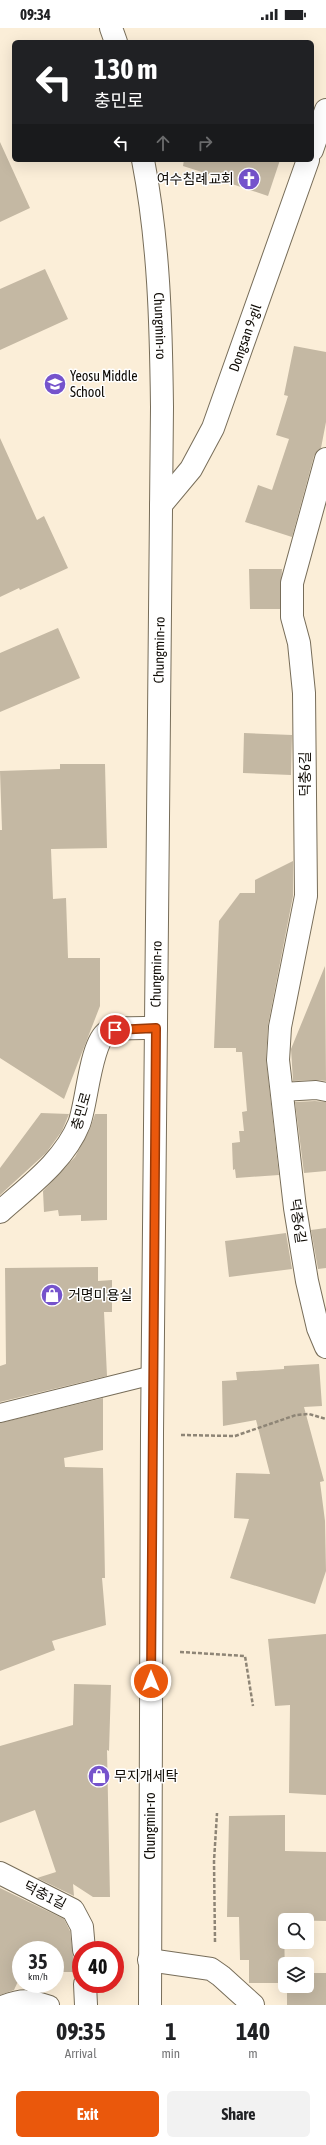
<!DOCTYPE html>
<meta charset="utf-8">
<style>
:root{--surface:#fff;--page:#f2f2f2;--text:#202124;--muted:#757577;--accent:#ea580c}
body{margin:0;font-family:"Asap Condensed","Noto Sans KR",sans-serif;background:var(--page);color:var(--text);height:100vh;display:flex;flex-direction:column;font-size:15px;white-space:nowrap}
*{box-sizing:border-box;margin:0}
p{font-size:13px;color:var(--muted)}
.icon{flex:none;width:22px;height:22px;fill:none;stroke:currentColor;stroke-width:2;stroke-linecap:round;stroke-linejoin:round}
.map{position:relative;height:1977px;overflow:hidden}
.side{display:flex;flex-direction:column;background:var(--surface);flex:1}
.side>*{flex:none}
.hud{position:absolute;left:12px;top:12px;width:302px;height:122px;border-radius:6px;box-shadow:0 4px 16px #0002;background:#202124;color:#fff;overflow:hidden}
.fabs{position:absolute;left:278px;top:1885px;display:grid;gap:8px}
.fabs a{display:grid;place-items:center;width:36px;height:36px;border-radius:6px;background:var(--surface);box-shadow:0 4px 16px #0002;font-size:20px}
.speed{position:absolute;left:12px;top:1913px;display:flex;gap:8px;font-size:20px;font-weight:700;text-align:center}
.speed>*{display:grid;place-content:center;width:52px;height:52px;border-radius:50%;background:var(--surface);box-shadow:0 4px 16px #0002;line-height:1}
.speed small{font-size:10px;font-weight:400}
.speed .limit{border:6px solid #d22;background:#fff;color:#111}
.pin{position:absolute;display:grid;place-items:center;width:34px;height:34px;color:#fff;margin:-17px;border:2px solid #fff;border-radius:50%;box-shadow:0 1px 4px #0007}
.me{position:absolute;width:44px;margin:-22px;rotate:0deg;stroke-linejoin:round;filter:drop-shadow(0 0 3px #0008)}
.turn{display:flex;align-items:center;gap:14px;height:84px;padding:0 16px;font-size:18px}
.turn .icon{width:52px;height:52px;stroke-width:2.5}
.turn b{display:block;font-size:28px;line-height:34px}
.lanes{display:flex;align-items:center;height:38px;padding:0 16px;background:#0003;justify-content:center;gap:20px;direction:ltr}
.lanes .off{opacity:.35}
.eta{display:flex;justify-content:space-evenly;align-items:center;height:68px;text-align:center}
.eta b{font-size:24px;font-weight:700;line-height:28px}
.button{display:flex;gap:8px;margin-top:auto;padding:8px 16px}
.button a{flex:1;height:46px;border-radius:6px;background:var(--accent);color:#fff;font-size:16px;font-weight:700;line-height:46px;text-align:center}
.button a+a{background:var(--page);color:var(--text)}
.status{display:flex;justify-content:space-between;align-items:center;height:28px;padding:0 20px;background:var(--surface);direction:ltr}
.status svg{height:11px;fill:currentColor}
.map>svg:first-child{display:block}
.building{fill:#c4b8a3}
.lines{fill:none;stroke-linecap:round;stroke-linejoin:round}
.service-casing{stroke:#776d59;stroke-width:20}
.minor-casing{stroke:#776d59;stroke-width:24}
.tertiary-casing{stroke:#776d59;stroke-width:24}
.path{stroke:#8e8576;stroke-width:2.5;stroke-dasharray:4 2;stroke-linecap:butt}
.service{stroke:#fff;stroke-width:18}
.minor{stroke:#fff;stroke-width:22}
.tertiary{stroke:#fff;stroke-width:22}
.route-casing{stroke:#983908;stroke-width:10}
.route{stroke:#ea580c;stroke-width:7}
.labels{text-anchor:middle;stroke-width:3;stroke-linejoin:round;paint-order:stroke}
.poi-label{font-size:14px;fill:#0f0b05;stroke:#fff;text-anchor:start}
.street-label{font-size:14px;fill:#0f0b05;stroke:#fff}
</style>
<div class="status"><b>09:34</b><svg viewBox="0 0 49 12"><path d="M0 12V9h3v3zM5 12V6h3v6zM10 12V3h3v9zM15 12V0h3v12zM26 1h20v11H26zM47 4h2v5h-2z"/></svg></div>
<div class="map">
<svg width="326" height="1977" viewBox="0 0 326 1977">
<rect width="100%" height="100%" fill="#fbeed8"/>
<path class="building" d="M0 114 30 180 0 194Z
M184 132H280L268 168 229 155 230 153 183 138Z
M45 241 68 291 0 322V261Z
M294 318 326 324V394L321 420 314 428 292 509 245 494 258 457 272 462 289 411 276 407 288 368 284 367Z
M0 410 37 492 44 488 68 540 20 562 19 560 0 569Z
M249 541H282L280 581H250Z
M58 600 80 650 0 684V625Z
M244 705 292 707 291 747 243 745Z
M60 736H105L107 820 51 821 53 871 66 870 68 930H100V978L64 1071 0 1030V802H2L0 743 60 741Z
M293 833V868L268 997 266 1031 279 1147 236 1150 235 1141 233 1142 232 1115 240 1114 239 1103H244L242 1084 247 1083 242 1024H236V1020H214L219 893 240 865H255V852Z
M325 938 326 1053 316 1052 293 1053 291 1021Z
M315 1073 326 1074V1143L304 1145 295 1074Z
M41 1085 69 1086 62 1103 46 1125 0 1167V1140Z
M95 1086H107V1192L81 1193V1187L59 1188 58 1182 44 1184 43 1163 75 1129 90 1101Z
M326 1200V1240L318 1241 311 1202Z
M286 1205 292 1241 229 1249 225 1213Z
M98 1239V1253L112 1252V1284H104L107 1348 0 1374V1338L6 1336 5 1240Z
M319 1336 322 1378 304 1379 324 1453 320 1454 325 1493 326 1543 315 1576 230 1550 249 1491 234 1490 236 1445 270 1446 256 1392 223 1398 222 1353 237 1352 236 1344 284 1341V1338Z
M103 1370V1422L64 1430 65 1439 103 1440 105 1550H102L106 1597 52 1613 55 1622 0 1643V1395Z
M326 1606V1767L289 1765 290 1677 275 1678 268 1611Z
M74 1656 111 1657 109 1723 107 1722 110 1869H93L73 1856 74 1868 37 1850 56 1844 35 1782 0 1795V1718L73 1697Z
M285 1787V1823L326 1824V1893L284 1892 285 1955H249V1932H240L239 1889H227L229 1788Z
M0 1860 64 1891 70 1903 75 1944H55V1922H21V1947L14 1962 0 1967Z
M307 1945H326V1977H287V1958H307Z"/>
<g class="lines">
<g class="service-casing">
<path id="service" d="M282 1064 316 1062 326 1064
M0 1385 153 1347
M2 1977C22 1969 30 1970 50 1977"/>
</g>
<g class="minor-casing">
<g id="minor">
<path d="M312 122 326 82"/>
<path d="M326 431 292 555V589L299 615 304 665 306 868 280 999 278 1032 295 1180 307 1253 318 1300 326 1319"/>
<path id="s1" d="M161 477 191 441 213 400 308 132"/>
<path d="M0 1184C29 1158 64 1133 79 1096 87 1076 90 1016 107 1004 115 999 145 1000 156 1000"/>
<path d="M0 1845 73 1882 82 1899 84 1922"/>
<path d="M149 1932 211 1941 221 1948 253 1977"/>
<path d="M85 1956 86 1977"/>
</g>
</g>
<g class="tertiary-casing">
<g id="tertiary">
<path d="M111 0 116 14"/>
<path id="s2" d="M143 132C159 214 161 296 162 379L152 1406 150 1977"/>
</g>
</g>
<path class="path" d="M181 1407 235 1408 296 1387 309 1386 326 1391
M180 1624 245 1628 253 1678
M215 1914 214 1833 217 1785"/>
<use href="#service" class="service"/>
<use href="#minor" class="minor"/>
<use href="#tertiary" class="tertiary"/>
</g>
<g class="lines">
<g class="route-casing">
<path id="route" d="M115 1002 156 1000 151 1653"/>
</g>
<use href="#route" class="route"/>
</g>
<defs>
<g id="church-disc" transform="scale(1.15)"><circle r="9.5" fill="#7553cc" stroke="#fff"/><path d="M-1.2-6h2.4v3.5h3.3v2.4h-3.3V6h-2.4V-.1h-3.3v-2.4h3.3Z" fill="#fff"/></g>
<g id="school-disc" transform="scale(1.15)"><circle r="9.5" fill="#7553cc" stroke="#fff"/><path d="M0-5L7-2L0 1L-7-2ZM-4 1L0 2.5L4 1V4Q0 6-4 4Z" fill="#fff"/></g>
<g id="shop-disc" transform="scale(1.15)"><circle r="9.5" fill="#7553cc" stroke="#fff"/><path d="M-5-2.5h2.3a2.7 3.5 0 0 1 5.4 0H5L5.5 6h-11ZM-1.5-2.5h3a1.5 2.3 0 0 0-3 0Z" fill="#fff"/></g>
</defs>
<g fill-rule="evenodd">
<use href="#church-disc" x="249" y="151"/>
<use href="#school-disc" x="55" y="356"/>
<use href="#shop-disc" x="52" y="1267"/>
<use href="#shop-disc" x="99" y="1748"/>
</g>
<g class="labels">
<g class="poi-label">
<text x="234" y="156" text-anchor="end">여수침례교회</text>
<text x="70" y="353">Yeosu Middle<tspan x="70" dy="16">School</tspan></text>
<text x="68" y="1272">거명미용실</text>
<text x="114" y="1753">무지개세탁</text>
</g>
<g class="street-label">
<text dy="5" stroke="none"><textPath href="#s2" startOffset="167">Chungmin-ro</textPath></text>
<text dy="5" stroke="none"><textPath href="#s1" startOffset="189">Dongsan 9-gil</textPath></text>
<text transform="translate(159 622) rotate(-89)" y="5">Chungmin-ro</text>
<text transform="translate(305 746) rotate(-90)" y="5">덕충6길</text>
<text transform="translate(156 946) rotate(-89)" y="5">Chungmin-ro</text>
<text transform="translate(81 1083) rotate(-74)" y="5">충민로</text>
<text transform="translate(298 1193) rotate(82)" y="5">덕충6길</text>
<text transform="translate(150 1798) rotate(-90)" y="5">Chungmin-ro</text>
<text transform="translate(45 1867) rotate(27)" y="5">덕충1길</text>
</g>
</g>
</svg>
<div class="fabs">
<a><svg class="icon" aria-label="search" viewBox="0 0 24 24"><circle cx="10" cy="10" r="6"/><path d="M15 15l6 6"/></svg></a>
<a><svg class="icon" aria-label="layers" viewBox="0 0 24 24"><path d="M12 4l9 5-9 5-9-5zM3 14l9 5 9-5"/></svg></a>
</div>
<div class="speed"><div>35<small>km/h</small></div><div class="limit">40</div></div>
<div class="pin" style="left:115px;top:1002px;background:#d93025"><svg class="icon" aria-label="arrive" viewBox="0 0 24 24"><path d="M6 21V4h12l-3 4 3 4H6"/></svg></div>
<svg class="me" style="left:151px;top:1653px" viewBox="-20 -20 40 40"><circle r="17" fill="#ea580c" stroke="#fff" stroke-width="3"/><path d="M0-11L8 9 0 5-8 9z" fill="#fff"/></svg>
<div class="hud">
<div class="turn"><svg class="icon" aria-label="left" viewBox="0 0 24 24"><path d="M17 20v-9H6M10 6l-5 5 5 5"/></svg><div><b>130 m</b>충민로</div></div>
<div class="lanes"><svg class="icon" aria-label="left" viewBox="0 0 24 24"><path d="M17 20v-9H6M10 6l-5 5 5 5"/></svg><svg class="icon off" aria-label="ahead" viewBox="0 0 24 24"><path d="M12 20V5M6 11l6-6 6 6"/></svg><svg class="icon off" aria-label="right" viewBox="0 0 24 24"><path d="M7 20v-9h11M14 6l5 5-5 5"/></svg></div>
</div>
</div>
<section class="side">
<div class="eta">
<div><b>09:35</b><p>Arrival</p></div>
<div><b>1</b><p>min</p></div>
<div><b>140</b><p>m</p></div>
</div>
<div class="button"><a>Exit</a><a>Share</a></div>
</section>
